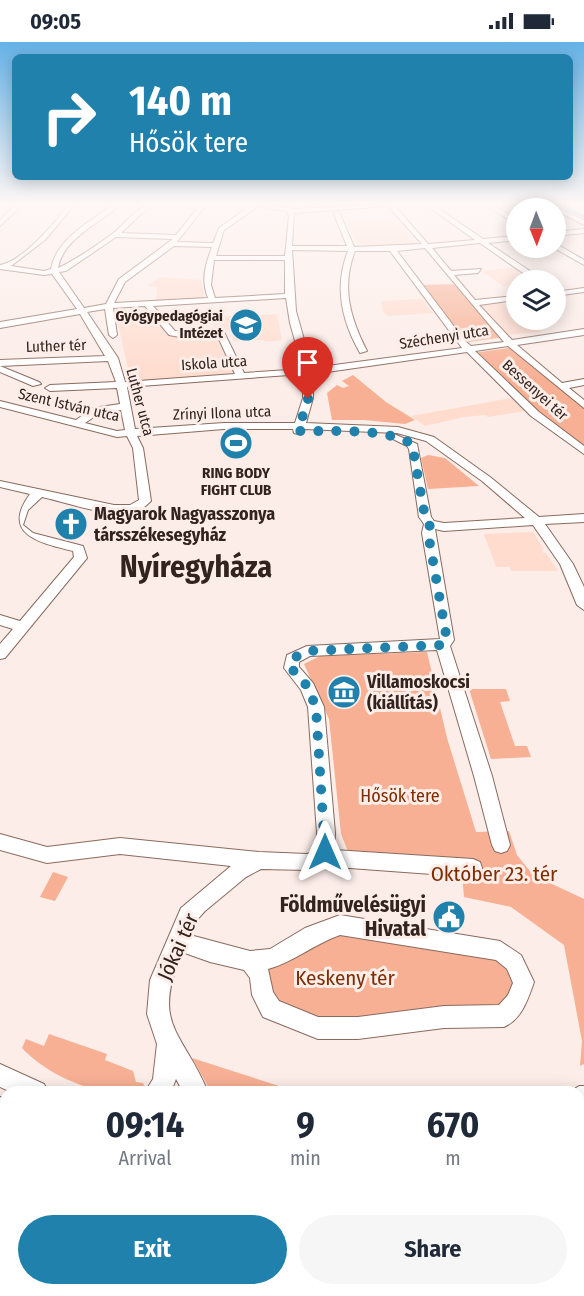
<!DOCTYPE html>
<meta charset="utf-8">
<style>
:root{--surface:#fff;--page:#f6f6f7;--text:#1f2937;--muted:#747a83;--accent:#1f81ac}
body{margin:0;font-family:"Fira Sans Condensed",sans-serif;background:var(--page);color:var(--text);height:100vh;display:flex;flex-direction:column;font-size:22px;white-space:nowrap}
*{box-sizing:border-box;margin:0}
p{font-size:20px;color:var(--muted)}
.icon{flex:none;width:33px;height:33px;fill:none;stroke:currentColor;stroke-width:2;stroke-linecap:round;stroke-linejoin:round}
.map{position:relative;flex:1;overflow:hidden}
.sheet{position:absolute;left:0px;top:1044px;width:585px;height:210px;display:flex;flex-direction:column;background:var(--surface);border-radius:18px 18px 0 0;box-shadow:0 3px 15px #0003}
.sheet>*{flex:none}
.hud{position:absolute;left:12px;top:12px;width:561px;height:126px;border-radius:9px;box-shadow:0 3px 15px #0003;background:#1f81ac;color:#fff;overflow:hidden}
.needle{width:39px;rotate:179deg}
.buttons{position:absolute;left:506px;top:156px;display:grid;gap:12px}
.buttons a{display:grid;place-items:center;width:60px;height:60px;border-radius:50%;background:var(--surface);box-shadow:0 3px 15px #0003;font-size:30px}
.pin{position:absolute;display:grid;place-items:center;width:51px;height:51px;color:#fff;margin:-62px -26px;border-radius:50% 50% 50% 0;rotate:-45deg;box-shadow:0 0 6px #0007}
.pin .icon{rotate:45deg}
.me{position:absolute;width:66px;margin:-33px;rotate:0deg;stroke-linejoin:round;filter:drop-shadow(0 0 4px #0008)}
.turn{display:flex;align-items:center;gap:21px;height:126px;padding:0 18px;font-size:27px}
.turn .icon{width:78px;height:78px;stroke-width:2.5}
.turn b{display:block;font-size:42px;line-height:51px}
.eta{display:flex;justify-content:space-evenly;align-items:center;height:102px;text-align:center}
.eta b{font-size:36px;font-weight:700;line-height:42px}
.primary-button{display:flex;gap:12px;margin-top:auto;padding:12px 18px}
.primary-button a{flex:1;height:69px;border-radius:36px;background:var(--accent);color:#fff;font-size:24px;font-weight:700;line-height:69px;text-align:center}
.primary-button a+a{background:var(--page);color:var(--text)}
.status{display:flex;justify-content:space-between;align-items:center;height:42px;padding:0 30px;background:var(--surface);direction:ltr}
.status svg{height:16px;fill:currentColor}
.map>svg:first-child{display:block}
.built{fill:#ffdcce}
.green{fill:#f7b094}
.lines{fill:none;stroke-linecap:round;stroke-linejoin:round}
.canal{fill:#40b0e5;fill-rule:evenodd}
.minor-casing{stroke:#8a6a5e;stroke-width:2}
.minor{fill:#fff;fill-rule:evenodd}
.route{stroke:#1f81ac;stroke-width:10;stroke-dasharray:0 18}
.labels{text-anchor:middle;stroke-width:6;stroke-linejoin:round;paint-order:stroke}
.far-poi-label{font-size:15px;font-weight:bold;fill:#31241e;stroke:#fcede8;text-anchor:end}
.far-street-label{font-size:15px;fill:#31241e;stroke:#fcede8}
.poi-label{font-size:18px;font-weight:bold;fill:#31241e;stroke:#fcede8;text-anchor:start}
.park-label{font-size:18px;fill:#7f2c00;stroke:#fcede8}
.near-park-label{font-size:21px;fill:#7f2c00;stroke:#fcede8}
.near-poi-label{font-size:21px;font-weight:bold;fill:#31241e;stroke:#fcede8;text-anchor:end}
.near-street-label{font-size:21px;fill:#31241e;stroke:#fcede8}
.town-label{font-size:30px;font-weight:bold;fill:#31241e;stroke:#fcede8}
</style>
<div class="status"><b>09:05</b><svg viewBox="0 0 49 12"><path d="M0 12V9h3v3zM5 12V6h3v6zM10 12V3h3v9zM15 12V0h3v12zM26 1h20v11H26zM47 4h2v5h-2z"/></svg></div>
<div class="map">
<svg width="584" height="1254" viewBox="0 0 584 1254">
<rect width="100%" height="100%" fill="#fcede8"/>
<path class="built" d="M394 176 416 202 359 205 344 178Z
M515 225 534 238H516V243L503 244 481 229Z
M161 235 201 238 205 256 156 259 157 245 147 244Z
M423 257 433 271 388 274 383 270 381 259Z
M501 260 516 271V278H524L541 290 505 293 478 263Z
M277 272 282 298 265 300 264 298 234 299 230 288 215 289 211 275Z
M157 279 172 294 219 296 234 331 131 340 118 282Z
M511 356 525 369 488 375 485 373 464 375 425 384 411 374Z
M533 490 544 507 542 508 543 511H546L558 529H511L510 525H496L484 492Z"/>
<path class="green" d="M458 242 504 295 462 301 419 243Z
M515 305 549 338 561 344 584 363V409L535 372 473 311Z
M353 333 386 360 415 378 405 382 364 378H332L327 351 337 343 343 346 349 344 342 339Z
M428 413 445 416 479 444 428 447 421 416Z
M427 610 447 696 476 790 509 789 517 813 533 833 584 857V1022L580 1024 582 999 564 903 511 865 464 855 461 821 349 812 341 792 329 677 304 622 320 614Z
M469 647H506L510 659 500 660 515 704H527L531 715 491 717Z
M53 830 68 835 55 859 40 855Z
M341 886 499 911 522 940 502 970 318 983 273 965 265 924Z
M49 992 107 1012 105 1018 133 1029 136 1040 143 1041 148 1050C135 1050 119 1052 105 1050 74 1043 44 1029 22 1006L26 997 44 1004Z
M192 1016 298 1050H211Z"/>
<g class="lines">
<path class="canal" d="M556 162H561L584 173V176Z"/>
<g class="minor-casing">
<path id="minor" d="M17 162H23L0 184V178Z
M69 162H75L45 198 11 224 44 229 51 227C56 197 91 179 114 162H121C101 181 63 196 58 226 76 218 95 204 111 193 125 183 138 161 157 162L142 171 121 191 176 193 201 162H207L177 200 213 201 219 186 253 162 295 167 393 162 428 202 475 198 425 162H432L483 197 516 194V198L488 201 539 235V238H533L480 201 432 206 451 229 481 227 478 231 454 233 475 258 516 254V258L479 263 512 298 584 287V293L517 303 562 341 584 337V343L569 346 584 358V366L508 304 475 309 539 370 584 404V412L531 374 467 310 313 332V356L306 381 398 385 434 395 490 435 539 475 584 472V480L545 482 573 522 584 545V568L577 563 560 522 533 483 444 489 435 487 454 598 450 604 492 734 510 803 507 809 501 811 495 809 492 803 474 734 437 608 310 614 299 620V625L313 641 324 665 335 791 334 808 473 817 480 820 482 826 480 832 473 835 322 824 307 828 261 827 246 835 205 869 195 880 190 893 250 909 270 907 305 886 340 873 500 899 521 913 534 940C528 957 522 977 504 985L444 986 358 997H318L263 975 252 953 250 936 244 928 210 920 182 910C151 984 182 988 208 1050H183L176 1037 171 1050H145L153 1037 157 1002 147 972 150 938 181 866 231 824 120 812 47 821 0 808V792L47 805 120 796 259 810 307 812 316 809 317 791 308 665 301 648 284 626 287 613 307 604 440 597 422 491 424 482 419 475 409 407 407 404 389 395 394 392 417 402 431 475 434 479 444 481 525 476 482 439 426 399 397 391 304 387 298 392 294 391 293 387H224L137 394 143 406 151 459C147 463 141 468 136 470 113 477 65 460 42 455L28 468 23 483 33 491 83 504 87 516 5 616 0 617V602L13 587 0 583V573L20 579 74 515 73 509C41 501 0 493 30 452L0 445V439L114 463H130L139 458 133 406 127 394 117 395 0 365V359L76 378 93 366 120 362 117 346 50 349 45 346 50 343 116 340 108 319 0 324V318L105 314 80 272 0 286V280L77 267 52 232 44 233 0 227V223C23 219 56 180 69 162ZM259 164 287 169 289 174 285 214H216L224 188ZM388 164 422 202 354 205 340 172 337 170 334 172 347 204H292L294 171ZM116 195 173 197 119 237 106 262 84 266 59 230 66 229ZM174 204 212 205C205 224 201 237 208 256L114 261 125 240ZM425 206 504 300 471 304 465 299 397 209ZM292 208 348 209C334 244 341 278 360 311L367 309C350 276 341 245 355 209H390L462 306 312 326 296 269ZM214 218H285V252L215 256 211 243ZM286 256 290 281 303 327 244 331 224 290 175 289 153 264ZM145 264 169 293 185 296 218 295 235 332 125 340 118 316 87 270 105 267 109 293 113 296 117 293 113 266ZM303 332V356L295 381H224L135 387 127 345ZM121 368 125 388 117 389 85 381 100 371ZM340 893 496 918 507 927 513 941 508 953 499 963 444 964 358 975H318L279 959 273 950 268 927C294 920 314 902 340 893Z
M484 162H491L516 177V182Z
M544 162H551L584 178V183Z
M584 187V191L555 194V190Z
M555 201 584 218V223L554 206Z
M584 246V250L555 254V250Z
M0 324 39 340 41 342 33 344 0 330Z
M0 1022 44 1042 48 1050H11L0 1045Z
M579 1044H584V1068H579V1050H570Z
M0 1055 6 1058V1083L0 1080Z
M584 1074V1114H579V1075Z
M197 1248H223L224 1254H198Z"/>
</g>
<use href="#minor" class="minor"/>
</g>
<linearGradient id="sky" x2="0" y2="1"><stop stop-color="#65b2e7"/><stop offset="0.48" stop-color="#fef7f5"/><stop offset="1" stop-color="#fef7f5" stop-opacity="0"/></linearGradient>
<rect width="584" height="337" fill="url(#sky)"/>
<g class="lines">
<path class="route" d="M308 357 298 389C331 390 383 385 412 402L425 475 430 482 428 491 447 598 442 603 307 609 292 617 291 626 308 645 316 666 325 810"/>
</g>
<defs>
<g id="school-disc" transform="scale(1.725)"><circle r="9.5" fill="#1f81ac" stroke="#fcede8"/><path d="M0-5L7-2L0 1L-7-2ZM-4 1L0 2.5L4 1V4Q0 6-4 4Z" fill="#fff"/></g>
<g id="stadium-disc" transform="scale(1.725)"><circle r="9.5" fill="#1f81ac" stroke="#fcede8"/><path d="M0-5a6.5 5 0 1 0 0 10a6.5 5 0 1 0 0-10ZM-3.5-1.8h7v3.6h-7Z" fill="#fff"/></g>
<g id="church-disc" transform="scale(1.725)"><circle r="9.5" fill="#1f81ac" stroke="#fcede8"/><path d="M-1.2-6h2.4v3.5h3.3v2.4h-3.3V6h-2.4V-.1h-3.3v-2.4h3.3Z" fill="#fff"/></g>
<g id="museum-disc" transform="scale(1.725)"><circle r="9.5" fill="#1f81ac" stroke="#fcede8"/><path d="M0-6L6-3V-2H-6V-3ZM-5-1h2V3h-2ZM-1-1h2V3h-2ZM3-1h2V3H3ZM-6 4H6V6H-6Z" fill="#fff"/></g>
<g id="civic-disc" transform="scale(1.725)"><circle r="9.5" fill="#1f81ac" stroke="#fcede8"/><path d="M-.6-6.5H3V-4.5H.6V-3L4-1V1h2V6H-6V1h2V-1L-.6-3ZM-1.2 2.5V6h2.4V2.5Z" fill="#fff"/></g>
</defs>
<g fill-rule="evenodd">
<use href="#school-disc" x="246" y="283"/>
<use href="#stadium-disc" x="236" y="401"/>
<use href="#church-disc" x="71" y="482"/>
<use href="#museum-disc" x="344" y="650"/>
<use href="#civic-disc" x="449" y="875"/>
</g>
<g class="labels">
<g class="far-poi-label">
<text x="223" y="279">Gyógypedagógiai<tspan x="223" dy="17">Intézet</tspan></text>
<text x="236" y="436" text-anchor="middle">RING BODY<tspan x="236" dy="17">FIGHT CLUB</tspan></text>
</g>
<g class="far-street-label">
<text transform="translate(444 295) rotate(-9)" y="5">Széchenyi utca</text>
<text transform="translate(56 304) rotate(-2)" y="5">Luther tér</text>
<text transform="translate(214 321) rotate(-4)" y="5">Iskola utca</text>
<text transform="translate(535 348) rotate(42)" y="5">Bessenyei tér</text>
<text transform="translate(140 360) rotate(75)" y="5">Luther utca</text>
<text transform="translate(69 363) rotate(13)" y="5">Szent István utca</text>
<text transform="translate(222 371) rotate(-2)" y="5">Zrínyi Ilona utca</text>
</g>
<g class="poi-label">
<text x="94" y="478">Magyarok Nagyasszonya<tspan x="94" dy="21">társszékesegyház</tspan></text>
<text x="367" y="646">Villamoskocsi<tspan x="367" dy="21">(kiállítás)</tspan></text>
</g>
<g class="park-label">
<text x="400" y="760">Hősök tere</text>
</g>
<g class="near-park-label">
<text x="494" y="839">Október 23. tér</text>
<text x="345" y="943">Keskeny tér</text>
</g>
<g class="near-poi-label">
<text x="426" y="870">Földművelésügyi<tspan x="426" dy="24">Hivatal</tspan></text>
</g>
<g class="near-street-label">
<text transform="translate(178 905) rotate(-66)" y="7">Jókai tér</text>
</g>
<g class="town-label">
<text x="196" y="535">Nyíregyháza</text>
</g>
</g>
</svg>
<div class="buttons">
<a><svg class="needle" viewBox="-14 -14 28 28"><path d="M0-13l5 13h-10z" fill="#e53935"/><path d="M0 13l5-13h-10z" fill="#747a83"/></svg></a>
<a><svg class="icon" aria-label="layers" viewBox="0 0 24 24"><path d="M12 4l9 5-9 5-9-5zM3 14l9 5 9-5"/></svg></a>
</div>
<div class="pin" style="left:308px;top:357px;background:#d93025"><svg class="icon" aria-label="arrive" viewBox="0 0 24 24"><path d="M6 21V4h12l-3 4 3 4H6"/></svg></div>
<svg class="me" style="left:325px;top:810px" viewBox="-20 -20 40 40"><path d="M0-17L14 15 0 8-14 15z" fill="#1f81ac" stroke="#fff" stroke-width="4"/></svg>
<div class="hud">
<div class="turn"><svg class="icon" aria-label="right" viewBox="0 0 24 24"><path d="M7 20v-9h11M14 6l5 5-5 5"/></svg><div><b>140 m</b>Hősök tere</div></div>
</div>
<section class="sheet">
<div class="eta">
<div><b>09:14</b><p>Arrival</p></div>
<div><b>9</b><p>min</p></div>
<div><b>670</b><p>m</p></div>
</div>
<div class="primary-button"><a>Exit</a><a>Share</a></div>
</section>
</div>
